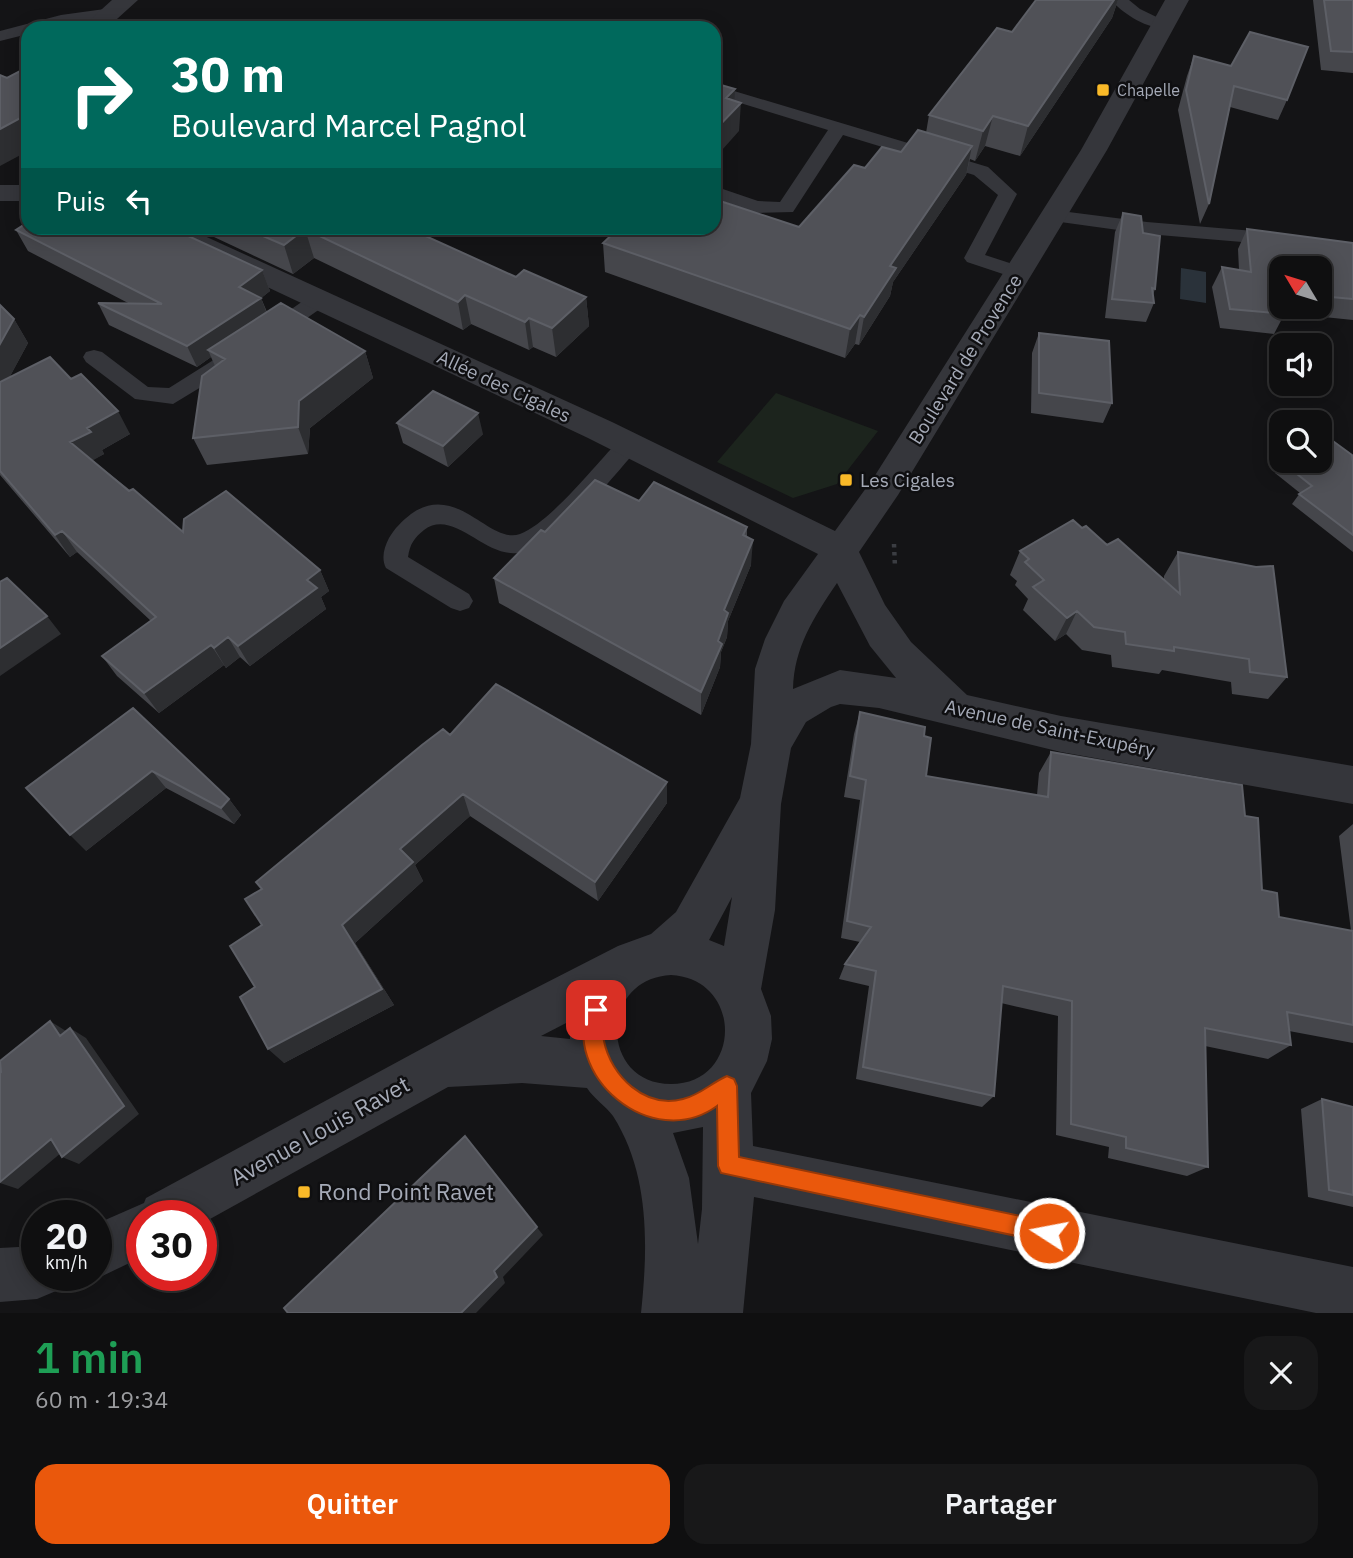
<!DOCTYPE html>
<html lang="fr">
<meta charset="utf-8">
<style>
:root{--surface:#0f0f10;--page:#181819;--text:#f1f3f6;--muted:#9b9c9f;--line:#2f2f30;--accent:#ea580c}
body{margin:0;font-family:"IBM Plex Sans",sans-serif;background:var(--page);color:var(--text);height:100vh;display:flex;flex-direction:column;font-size:26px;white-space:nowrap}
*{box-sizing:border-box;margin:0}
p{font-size:23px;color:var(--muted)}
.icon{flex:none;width:38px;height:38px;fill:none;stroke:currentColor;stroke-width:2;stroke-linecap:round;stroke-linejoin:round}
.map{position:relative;height:1313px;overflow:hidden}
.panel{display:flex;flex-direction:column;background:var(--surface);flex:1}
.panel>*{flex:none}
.top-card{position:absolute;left:21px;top:21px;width:700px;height:214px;border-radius:21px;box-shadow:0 4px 18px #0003,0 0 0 2px var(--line);background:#00695c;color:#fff;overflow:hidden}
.needle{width:46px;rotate:308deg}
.fabs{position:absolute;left:1269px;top:256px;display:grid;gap:14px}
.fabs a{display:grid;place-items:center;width:63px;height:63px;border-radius:14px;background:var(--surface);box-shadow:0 4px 18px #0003,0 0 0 2px var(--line);font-size:35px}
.speed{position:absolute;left:21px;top:1200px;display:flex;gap:14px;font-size:35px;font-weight:700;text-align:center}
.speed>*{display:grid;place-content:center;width:91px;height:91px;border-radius:50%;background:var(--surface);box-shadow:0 4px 18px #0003,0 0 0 2px var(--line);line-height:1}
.speed small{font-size:18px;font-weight:400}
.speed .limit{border:10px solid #d22;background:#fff;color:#111}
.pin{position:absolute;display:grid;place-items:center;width:60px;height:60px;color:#fff;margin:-30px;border-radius:14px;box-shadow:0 4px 10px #0006}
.me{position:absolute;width:77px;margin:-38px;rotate:281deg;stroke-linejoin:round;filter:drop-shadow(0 0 5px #0008)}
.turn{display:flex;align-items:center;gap:24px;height:147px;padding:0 35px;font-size:32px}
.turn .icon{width:91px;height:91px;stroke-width:2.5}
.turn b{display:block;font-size:49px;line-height:60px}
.then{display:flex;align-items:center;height:66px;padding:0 35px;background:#0003;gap:14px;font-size:26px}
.round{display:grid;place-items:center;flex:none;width:74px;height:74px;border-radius:21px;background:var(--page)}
.headline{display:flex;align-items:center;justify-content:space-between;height:119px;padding:0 35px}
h1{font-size:42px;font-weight:600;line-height:52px;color:#1e9e55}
.cta{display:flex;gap:14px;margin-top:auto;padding:14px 35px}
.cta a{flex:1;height:80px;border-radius:21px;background:var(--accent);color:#fff;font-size:28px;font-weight:600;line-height:80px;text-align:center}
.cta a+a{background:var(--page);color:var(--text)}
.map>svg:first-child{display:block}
.green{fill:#1c241d}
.water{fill:#2a323a}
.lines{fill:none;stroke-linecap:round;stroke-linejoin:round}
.path{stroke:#3b3d42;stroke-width:4.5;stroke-dasharray:3.5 4.5;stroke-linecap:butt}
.lane{fill:#35363b;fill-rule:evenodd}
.street{fill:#35363b;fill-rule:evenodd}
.wall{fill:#45464b;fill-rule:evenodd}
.shaded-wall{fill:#2d2e31}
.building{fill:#505157;stroke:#5d5f66;stroke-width:2}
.route{fill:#ea580c;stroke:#983908;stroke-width:2}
.poi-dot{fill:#f9b928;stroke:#0f0f11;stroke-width:2.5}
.labels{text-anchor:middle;stroke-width:5;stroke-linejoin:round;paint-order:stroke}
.far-poi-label{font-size:16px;fill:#a5aab7;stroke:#0f0f11;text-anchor:start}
.street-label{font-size:19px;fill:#a5aab7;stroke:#0f0f11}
.poi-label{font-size:19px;fill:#a5aab7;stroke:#0f0f11;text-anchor:start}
.near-street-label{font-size:23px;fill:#a5aab7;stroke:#0f0f11}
.near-poi-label{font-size:23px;fill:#a5aab7;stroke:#0f0f11;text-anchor:start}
</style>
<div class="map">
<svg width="1353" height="1313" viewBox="0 0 1353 1313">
<rect width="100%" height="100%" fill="#141416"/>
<path class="green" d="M776 393 878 431 837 484 793 498 717 462Z"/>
<path class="water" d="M1181 268 1206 272V303L1180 299Z"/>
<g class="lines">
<path class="path" d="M894 544 895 567"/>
<path class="lane" d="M1111 0H1129L1140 9 1171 24 1169 27C1150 32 1122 13 1111 0Z
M112 8 118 10 120 13 118 16 49 28H28V34L0 41V31L61 15Z
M714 85 988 167 1017 194 985 255 1025 268 1028 273 1025 278 1018 279 967 262 964 258 998 195 974 175 843 135 793 212 756 213 714 198V186L758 201 780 202 828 130 714 95Z
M1053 210 1147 222 1277 233 1284 235 1287 239 1284 243 1277 245 1147 234 1046 220 1043 216 1046 212Z
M320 292 327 294 330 299 327 304 277 339H263L259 334 263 329 313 294Z
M94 350 102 352 148 387 169 388 223 354 231 352 239 354 242 359 239 364 173 404 135 399 86 362 83 357 86 352Z
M629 436 637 438 640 444 637 450C608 481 560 548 517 553 484 557 453 508 424 530 414 538 410 544 408 557L469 594 473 601 469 608 460 611 451 608 386 568C381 558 384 548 389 538 395 528 402 521 411 514 457 481 489 545 520 534 550 523 598 462 621 438Z"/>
<path class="street" d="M112 0H138L107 28H81Z
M1165 0H1189L1107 150 898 495 859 552 885 605 911 642 967 695 1061 716 1353 766V804L1061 752 879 708 840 704 831 707 806 722 791 748 781 804 775 910 761 989 771 1016 772 1039 767 1061 751 1093 753 1146 1353 1267V1313H1316L754 1197 743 1313H641C648 1247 650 1174 613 1116 606 1106 594 1099 587 1088L522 1083 448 1087 201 1224V1216H142V1257L96 1279 87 1276H96V1224L144 1203 146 1198 497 1008 618 946 651 934 676 912 740 798 751 744 755 669 765 639 784 601 818 554 588 438 155 234 151 228H187L612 422 835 531 874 477 1081 150ZM837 583 870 646 896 678 840 670 793 689C794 647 814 617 837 583ZM732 897 724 946 709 940ZM671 975C744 979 742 1084 671 1084 600 1084 598 979 671 975ZM570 1021V1039L541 1036ZM703 1127 702 1209 698 1244 689 1178 673 1133Z
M0 185H28V201H0Z
M37 1246V1276H62L56 1291 37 1299 0 1302V1248Z"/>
</g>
<path class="wall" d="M1036 0H1118L1112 18 1020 156 985 146 975 161 970 159 966 175 893 282 890 296 859 345 855 344 845 358 605 272 603 243 799 227 865 168 901 152 926 133 929 115 1012 32Z
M1313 0H1353V73L1321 70Z
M1194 56 1287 100 1278 120 1230 107 1209 204 1200 224 1178 110 1187 76Z
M1123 213 1143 233 1155 289 1153 295 1154 303 1146 322 1105 318 1115 232Z
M210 228H408L516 277 586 297 589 326 556 357 533 347 529 350 471 324 463 330 314 258 293 274 214 237Z
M1247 229 1353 243V320L1285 313 1274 334 1220 328 1212 287 1222 267 1239 270 1238 249ZM1281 268H1320V306H1281Z
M16 230 137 236 262 270 270 291 261 298 267 312 365 351 373 378 310 428 308 454 207 465 193 438 215 366 211 357 197 367 109 325 98 303 130 304 28 251Z
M0 305 14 319 28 343 9 378 71 379 130 434 102 450 104 454 92 460 183 532 320 570 329 591 321 597 326 609 250 666 240 657 226 668 224 665 159 713 117 676 102 656 151 621 77 552 70 557 0 475Z
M1039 333 1112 403 1103 423 1031 413 1032 353Z
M397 423 483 434 448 467 403 443Z
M1282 462H1353V552L1292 504 1300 493 1275 473Z
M639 501 747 527V537L751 565 728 621 727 637 721 652 720 667 701 715 499 603 494 578 545 532Z
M1082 528 1164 580V576L1178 552 1287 677 1268 699 1232 694 1231 682 1162 670 1159 674 1112 667 1111 655 1082 650 1066 634 1055 641 1023 610 1028 599 1015 585 1017 581 1010 575 1020 551Z
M133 708 229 799 241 815 234 824 166 788 86 851Z
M860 712 924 736 926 776 1037 795 1039 773 1051 752 1245 816 1262 890 1279 917 1351 931 1339 836 1353 824V1043L1289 1031 1291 1045 1268 1059 1205 1046 1208 1167 1187 1176 1108 1158 1109 1147 1056 1135 1058 1016 1001 1003 994 1096 982 1107 856 1079 869 986 839 979 845 964 860 942 841 938 860 800 844 797 854 734Z
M450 735 667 803 598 901 470 816 415 865 423 881 355 943 394 1005 284 1063 255 987 262 925V889Z
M1322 1099 1353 1107V1207L1308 1197 1301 1109Z"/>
<path class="shaded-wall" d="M1114 0H1118L1112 18 1020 156 1028 126Z
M735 89 734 109 741 103 739 131 714 159V131L726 98Z
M28 114V151L0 166V129Z
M993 116 985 146 975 161 983 131Z
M972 146 966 175 893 282 890 296 859 345 864 317 890 266Z
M305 229 314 258 293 274 284 245Z
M262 270 270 291 259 300 261 298 269 319 208 350 211 357 197 367 187 346 239 287Z
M465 295 471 324 463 330 458 302Z
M586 297 589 326 556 357 552 328Z
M860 315 855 344 845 358 850 329Z
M529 318 533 347 529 350 525 322Z
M14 319 28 343 0 395V344Z
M365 351 373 378 310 428 308 454 298 427 299 401Z
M118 411 130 434 102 450 104 454 85 465 70 442 87 428Z
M478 413 483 434 448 467 443 446Z
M62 531 77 552 70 557 55 535Z
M753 540 751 565 728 621 727 637 721 652 720 667 701 715V692L718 641 724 610Z
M320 570 329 591 321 597 326 609 250 666 238 646 307 580Z
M1077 611 1066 634 1055 641 1067 618Z
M47 616 61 634 0 676V648Z
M228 637 240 657 226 668 214 648Z
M211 645 224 665 159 713 144 693Z
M152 771 166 788 86 851 70 835Z
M667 782V803L598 901 595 882Z
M463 794 470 816 415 865 423 881 355 943 394 1005 284 1063 268 1049 342 925 400 849Z
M229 799 241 815 234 824 221 808Z
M50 1021 66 1031 60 1036Z
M70 1028 86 1038 139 1114 79 1164 62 1157Z
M465 1136 543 1235 503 1277 505 1283 476 1313H461L494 1271Z
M51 1139 68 1147 18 1189 0 1183Z"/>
<path class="building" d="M1036 0H1114L1028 126 993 116 983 131 929 115 997 28 1012 32Z
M1324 0H1353V52L1331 51Z
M521 22 538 28H501L507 23 516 26Z
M1250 32 1308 47 1287 100 1234 86 1209 204 1186 90 1194 56 1231 66Z
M28 67V114L0 129V75L7 78Z
M714 83 735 89 726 98 741 103 714 131Z
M918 130 972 146 890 266 896 268 864 317 860 315 850 329 603 243 619 228H714V199L799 227 854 165 865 168 882 147 901 152Z
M1123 213 1141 216 1143 233 1160 236 1155 289 1152 288 1154 303 1112 299Z
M28 222V228H117L137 236 149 228H171L262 270 239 287 261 298 187 346 98 303 162 304 16 230Z
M244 228H408L516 277 524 270 586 297 552 328 529 318 525 322 465 295 458 302 305 229 284 245Z
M1247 229 1353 243V299L1320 296V268H1281V306H1284L1285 314 1230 309 1222 267 1251 272Z
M281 303 365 351 299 401 298 427 193 438 202 376 225 359 208 350Z
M0 305 14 319 0 344Z
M1039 333 1109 341 1112 403 1039 393Z
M50 357 71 379 81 374 118 411 87 428 91 432 70 442 129 491 133 489 183 532 184 519 226 491 320 570 307 580 317 588 238 646 228 637 214 648 211 645 144 693 102 656 156 617 62 531 55 535 0 471V382Z
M433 391 478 413 443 446 397 423Z
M1326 436 1352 455 1353 462V535L1299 494 1312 486 1282 462 1285 460H1320V440Z
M595 480 639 501 654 482 747 527 743 535 753 540 724 610 728 613 718 641 722 644 701 692 494 578 541 530 545 532Z
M1073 520 1082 528 1086 526 1107 545 1118 539 1180 594 1178 552 1256 567 1273 566 1287 677 1250 672 1249 659 1174 647V651L1126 644 1125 632 1094 627 1077 611 1067 618 1033 587 1044 580 1025 562 1029 559 1020 551Z
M7 578 47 616 0 648V582Z
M496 684 667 782 595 882 463 794 400 849 413 862 342 925 382 989 268 1049 240 997 255 987 230 946 262 925 245 899 262 889 256 882 422 745 443 729 450 735Z
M133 708 229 799 221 808 152 771 70 835 26 788Z
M860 712 925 727 924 736 931 738 926 776 1048 797 1051 752 1242 785 1245 816 1258 818 1262 890 1277 893 1279 917 1353 931V1025L1287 1012 1291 1045 1205 1028 1208 1167 1126 1148V1137L1071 1124 1072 1001 1003 986 994 1096 863 1067 876 971 845 964 871 927 847 921 866 780 850 776Z
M50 1021 60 1036 70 1028 124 1106 62 1157 51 1139 0 1182V1073L1 1072 0 1061Z
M1322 1099 1353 1107V1195L1329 1190Z
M465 1136 537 1227 494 1271 497 1277 461 1313H288L284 1308Z"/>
<path class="route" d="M596 1000 603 1003C608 1015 601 1028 604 1041 611 1076 645 1109 683 1099 700 1095 711 1083 727 1076L734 1079 737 1086 739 1157 1049 1222 1057 1225 1060 1233 1057 1240 1049 1243 721 1173 718 1166 717 1106C652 1153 559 1076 589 1003Z"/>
<g class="poi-dot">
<rect x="1096" y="83" width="14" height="14" rx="3.5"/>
<rect x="839" y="473" width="14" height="14" rx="3.5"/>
<rect x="297" y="1185" width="14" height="14" rx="3.5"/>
</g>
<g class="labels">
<g class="far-poi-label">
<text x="1117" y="96">Chapelle</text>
</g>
<g class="street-label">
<text transform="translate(965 359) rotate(-58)" y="7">Boulevard de Provence</text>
<text transform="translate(504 386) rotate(25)" y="7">Allée des Cigales</text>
<text transform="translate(1050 728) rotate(12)" y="7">Avenue de Saint-Exupéry</text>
</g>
<g class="poi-label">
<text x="860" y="487">Les Cigales</text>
</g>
<g class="near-street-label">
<text transform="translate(320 1131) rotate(-29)" y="8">Avenue Louis Ravet</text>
</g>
<g class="near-poi-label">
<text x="318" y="1200">Rond Point Ravet</text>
</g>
</g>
</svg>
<div class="fabs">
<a><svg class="needle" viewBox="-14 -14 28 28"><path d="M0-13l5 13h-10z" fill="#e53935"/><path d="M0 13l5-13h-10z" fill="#9b9c9f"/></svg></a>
<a><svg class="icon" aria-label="sound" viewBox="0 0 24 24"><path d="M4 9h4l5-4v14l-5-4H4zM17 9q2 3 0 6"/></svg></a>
<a><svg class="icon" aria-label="search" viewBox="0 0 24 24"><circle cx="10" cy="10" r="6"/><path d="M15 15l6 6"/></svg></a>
</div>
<div class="speed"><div>20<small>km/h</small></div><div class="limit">30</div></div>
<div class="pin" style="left:596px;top:1010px;background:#d93025"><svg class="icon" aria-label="arrive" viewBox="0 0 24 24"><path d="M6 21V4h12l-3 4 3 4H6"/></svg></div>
<svg class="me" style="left:1049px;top:1233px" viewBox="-20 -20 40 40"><circle r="17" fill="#ea580c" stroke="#fff" stroke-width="3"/><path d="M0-11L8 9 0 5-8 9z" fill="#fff"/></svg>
<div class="top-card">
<div class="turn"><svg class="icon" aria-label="right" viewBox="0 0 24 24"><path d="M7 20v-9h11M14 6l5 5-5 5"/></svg><div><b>30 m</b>Boulevard Marcel Pagnol</div></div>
<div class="then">Puis<svg class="icon" aria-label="left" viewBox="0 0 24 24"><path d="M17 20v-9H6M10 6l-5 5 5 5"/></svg></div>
</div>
</div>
<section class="panel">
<div class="headline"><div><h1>1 min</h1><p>60 m · 19:34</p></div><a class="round"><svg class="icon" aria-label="close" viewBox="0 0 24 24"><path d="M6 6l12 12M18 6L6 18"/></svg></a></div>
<div class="cta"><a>Quitter</a><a>Partager</a></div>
</section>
